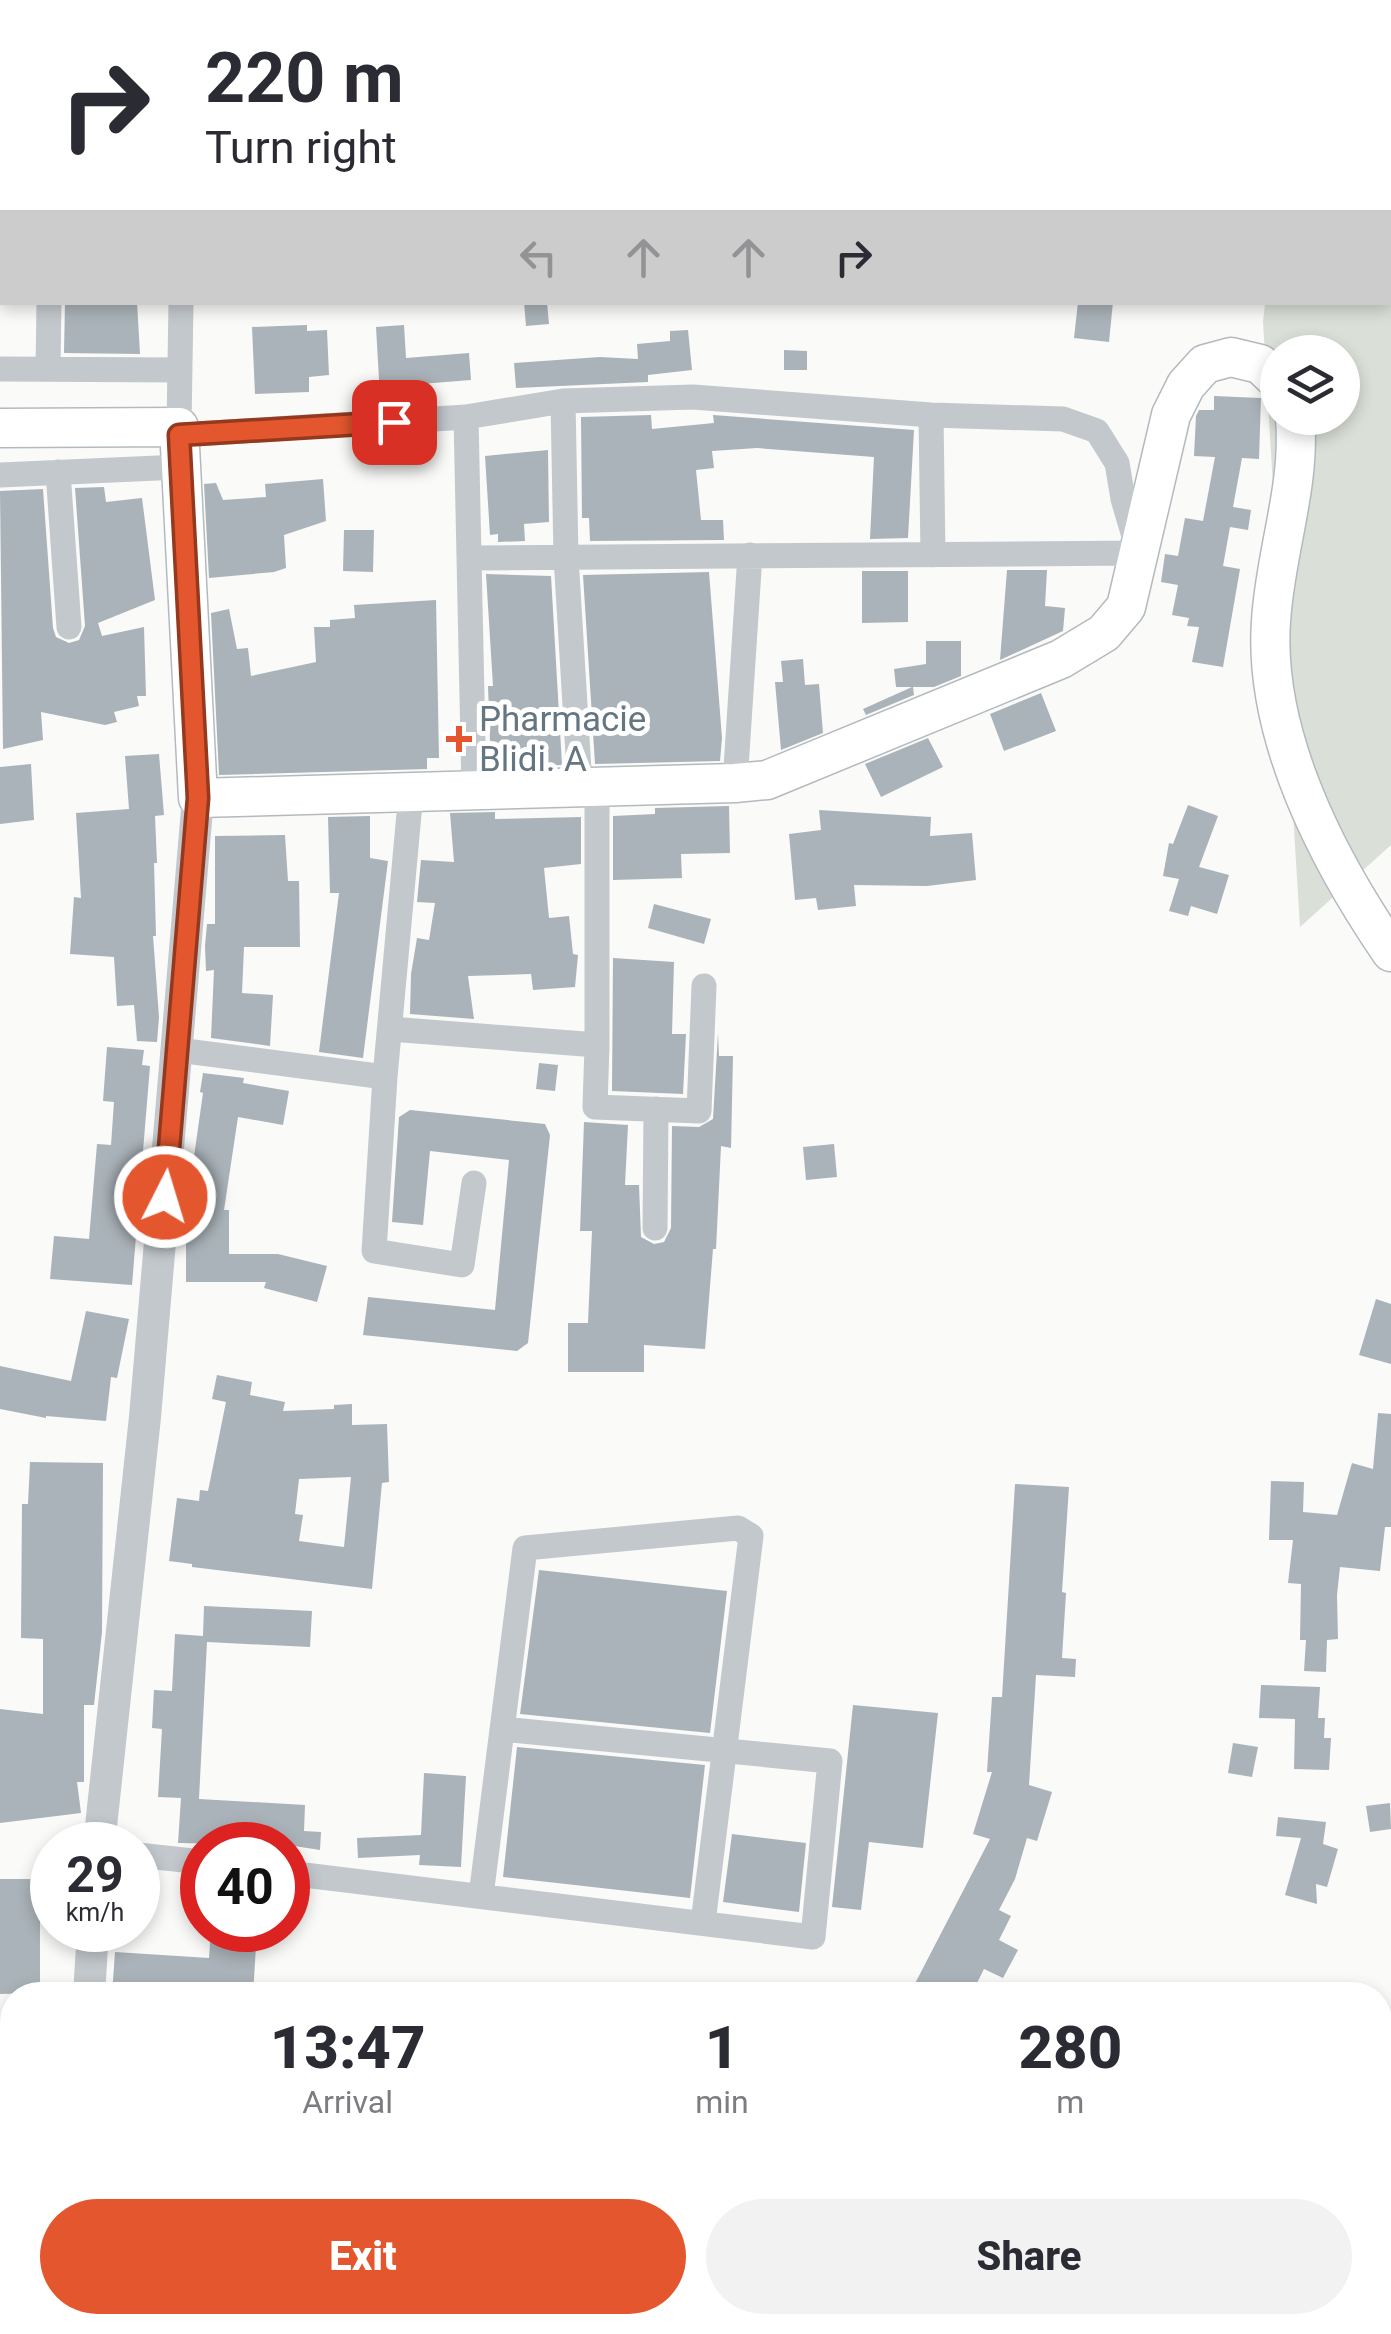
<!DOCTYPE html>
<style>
:root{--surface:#fff;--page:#f2f2f3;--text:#2b2b33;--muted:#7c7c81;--accent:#e4572e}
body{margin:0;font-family:Roboto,sans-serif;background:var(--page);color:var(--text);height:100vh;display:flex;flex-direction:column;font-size:38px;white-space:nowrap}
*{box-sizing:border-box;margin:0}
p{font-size:32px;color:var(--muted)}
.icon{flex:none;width:55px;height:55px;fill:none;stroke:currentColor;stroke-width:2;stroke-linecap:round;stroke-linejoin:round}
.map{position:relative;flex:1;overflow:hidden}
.details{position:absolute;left:0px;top:1982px;width:1392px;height:352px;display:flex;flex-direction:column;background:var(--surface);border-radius:40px 40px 0 0;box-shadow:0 5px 15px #0003}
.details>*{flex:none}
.top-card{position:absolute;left:0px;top:0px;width:1392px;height:305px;box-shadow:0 5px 15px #0003;background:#fff;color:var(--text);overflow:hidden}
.buttons{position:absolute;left:1260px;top:335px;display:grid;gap:20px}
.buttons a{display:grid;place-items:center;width:100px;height:100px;border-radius:50%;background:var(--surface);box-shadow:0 5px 15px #0003;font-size:50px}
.speed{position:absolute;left:30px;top:1822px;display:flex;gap:20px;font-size:50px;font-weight:700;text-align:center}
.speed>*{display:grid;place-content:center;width:130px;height:130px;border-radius:50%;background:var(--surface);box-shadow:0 5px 15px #0003;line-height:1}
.speed small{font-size:25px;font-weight:400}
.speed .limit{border:15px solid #d22;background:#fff;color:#111}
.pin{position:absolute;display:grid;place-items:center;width:85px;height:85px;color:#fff;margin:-42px;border-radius:20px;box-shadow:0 5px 15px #0006}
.me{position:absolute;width:110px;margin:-55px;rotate:5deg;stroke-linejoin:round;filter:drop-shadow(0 0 8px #0008)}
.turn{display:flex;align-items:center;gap:35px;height:210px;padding:0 40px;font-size:45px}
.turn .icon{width:130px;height:130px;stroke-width:2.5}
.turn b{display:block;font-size:70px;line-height:85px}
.lanes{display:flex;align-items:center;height:95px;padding:0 40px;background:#0003;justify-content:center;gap:50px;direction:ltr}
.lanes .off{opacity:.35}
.eta{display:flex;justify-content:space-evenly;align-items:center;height:170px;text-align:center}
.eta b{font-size:60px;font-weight:800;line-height:70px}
.cta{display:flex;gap:20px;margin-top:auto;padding:20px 40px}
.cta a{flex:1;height:115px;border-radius:60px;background:var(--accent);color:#fff;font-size:40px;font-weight:800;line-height:115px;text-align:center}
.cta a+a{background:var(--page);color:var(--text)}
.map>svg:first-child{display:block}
.green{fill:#dadfd7;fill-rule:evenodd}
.building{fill:#aab3b9;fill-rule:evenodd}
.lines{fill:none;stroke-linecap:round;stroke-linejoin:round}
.secondary-casing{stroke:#b3babf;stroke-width:41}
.minor{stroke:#c3c8cc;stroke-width:25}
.tertiary{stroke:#c3c8cc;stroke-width:32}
.secondary{stroke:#fff;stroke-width:38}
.route-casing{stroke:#94391e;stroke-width:25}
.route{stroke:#e4572e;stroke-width:18}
.poi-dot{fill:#e4572e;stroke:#fff;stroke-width:4}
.labels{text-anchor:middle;stroke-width:10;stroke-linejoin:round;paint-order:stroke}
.poi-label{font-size:35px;fill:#657683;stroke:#fff;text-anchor:start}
</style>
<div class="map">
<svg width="1391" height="2334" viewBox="0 0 1391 2334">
<rect width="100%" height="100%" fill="#fafaf8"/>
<path class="green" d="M1010 0H1391V845L1300 927 1263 322 1265 303 1390 302V2H1008ZM1278 352H1342V418H1278Z"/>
<path class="building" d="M65 302H137L140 354 64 353Z
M524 302H547L549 324 526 326Z
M1078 302H1113L1109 342 1074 338Z
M307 325V331L327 330 329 375 309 377V392L255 394 252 327Z
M404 325 406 358 469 353 471 380 408 385V395L380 397 376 327Z
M688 330 692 370 648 375V382L516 388 514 363 600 357 638 359 637 344 670 341V331Z
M784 350 807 351V370H784Z
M1214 396 1261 398 1259 459 1242 458 1233 507 1251 510 1248 530 1230 527 1223 566 1240 569 1223 667 1192 662 1199 627 1187 626 1189 618 1172 615 1178 585 1161 582 1165 554 1178 556 1185 518 1203 521 1215 457 1194 456 1196 416 1199 410H1214Z
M651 415 652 429 714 423 713 415 914 430 908 538 870 539 874 457 757 448 712 451 714 468 696 470 701 520H723L724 540 590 541 589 518H582L581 417Z
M548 450 549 522 524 524 525 541 498 542V534L490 535 485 456Z
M323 479 326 521 284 535 286 568 274 572 209 578 204 484 216 483 223 500 266 497 265 484Z
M104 487 106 502 142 498 155 600 98 623 102 636 144 627 146 696H137L139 706 114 712 117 722 105 725 41 712 43 740 3 749 0 491 43 489 53 628 56 637 69 643 79 640 85 626 75 488Z
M344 530H374L373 572 343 571Z
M1007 570H1047L1045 606 1065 608 1063 631 1000 660Z
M862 571H908V622L862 623Z
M709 572 722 738 720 761 595 764 583 575Z
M486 574 551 576 562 765 491 767 488 686H493Z
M436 600 439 758H427V769L219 775 211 613 229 609 237 649 248 648 251 676 316 662 314 627H330V620L355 618 354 605Z
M926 641H961V676L934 687H913L914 695 866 715 863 709 912 687H896L894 669 926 664Z
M803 659 805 685 819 684 823 733 781 750 775 682H783L781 661Z
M1041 693 1056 731 1004 751 990 714Z
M928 738 943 767 881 797 865 764Z
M159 754 164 815 155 816 157 863H154L156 936H153L159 1017 157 1042 137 1041 134 1005 117 1006 114 957 70 954 74 897 81 898 76 813 129 809 125 756Z
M31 764 34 820 0 824V767Z
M1188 805 1218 816 1199 867 1229 875 1217 914 1191 906 1188 916 1169 911 1179 879 1163 876 1169 843 1173 844Z
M729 806 730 853 681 854 682 878 613 880V816L655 814V808Z
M819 810 931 817 930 836 972 833 976 880 927 886 854 885 856 906 818 910 816 898 795 900 789 834 821 830Z
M495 812V819L581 817V864L544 868 549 918 569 916 573 954 578 955 575 987 533 990 531 974 468 976 474 1019 410 1014 411 974 417 938 429 940 435 903 417 902 421 860 454 862 450 813Z
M370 816V858L388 861 363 1058 319 1052 339 893H330L328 817Z
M285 835 288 881H299L300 947H244L242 993 273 995 270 1046 211 1038 214 970 206 971 205 946 207 924H215V836Z
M654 904 711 919 704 944 648 928Z
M613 958 674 962 672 1034H686L683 1094 612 1091Z
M718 1033 719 1056H733L731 1148 721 1146 716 1249H713L705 1349 644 1345V1372H568V1323H588L592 1231H580L584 1122 628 1125 625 1185H639L641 1237 654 1244 664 1242 671 1228 672 1126 699 1127 713 1119Z
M107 1047 144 1050 142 1065 150 1066 132 1285 50 1279 54 1236 89 1239 97 1144 111 1145 114 1102 103 1101Z
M539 1063 558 1065 555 1091 536 1089Z
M203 1073 244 1078 243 1083 289 1091 283 1125 238 1117 224 1210H229V1254H278L327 1266 317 1302 264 1288 266 1282H186V1213L203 1093 200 1092Z
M410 1110 545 1124 550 1135 528 1343 517 1351 363 1335 368 1297 495 1310 509 1160 430 1151 423 1225 392 1222 399 1117Z
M834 1144 837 1177 806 1180 803 1147Z
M1376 1299 1391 1304V1364L1359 1355Z
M86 1311 129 1319 117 1378 111 1377 106 1421 46 1416V1418L0 1409V1366L71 1381Z
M217 1375 252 1382 250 1395 285 1402 283 1411 334 1409V1405L352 1404V1425L387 1424 389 1482 382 1483 372 1589 192 1567V1564L169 1561 177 1498 199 1501 200 1490 208 1491 226 1402 212 1399ZM351 1477 344 1547 299 1541 303 1515 295 1514 299 1479Z
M1378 1413 1391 1414V1527H1385L1380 1571 1340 1567 1337 1595 1338 1639 1327 1640 1326 1672 1304 1671 1306 1640H1300L1301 1584 1288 1583 1293 1540H1269L1271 1481 1304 1482 1303 1512 1337 1515 1352 1463 1373 1469Z
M30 1462 103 1463 102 1632 94 1705H84V1782H77L81 1813 0 1823V1709L43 1714V1639L21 1638 22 1504H28Z
M1015 1484 1069 1487 1062 1592 1066 1593 1062 1658 1076 1659 1075 1677 1036 1675 1029 1785 1052 1792 1037 1841 1027 1838 1015 1879 999 1910 1011 1916 999 1940 1018 1950 1003 1978 984 1969 971 1995H909L990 1839 973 1834 992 1772H987L992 1697H1002Z
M539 1570 727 1591 710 1733 520 1714Z
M204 1606 312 1611 310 1647 207 1642 199 1799 305 1805 304 1831 321 1832 320 1850 288 1845 178 1843 181 1798 158 1797 162 1729 152 1728 154 1690 172 1691 175 1634 203 1636Z
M1261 1685 1320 1687 1318 1718H1325L1324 1738H1331L1329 1770 1294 1769 1295 1719 1259 1718Z
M853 1705 938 1713 923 1848 869 1842 861 1910 832 1907Z
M1233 1743 1258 1747 1252 1777 1228 1773Z
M517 1747 705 1765 690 1898 503 1877Z
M424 1773 466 1776 461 1867 419 1865 420 1855 358 1858 357 1838 421 1835Z
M1390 1803 1391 1829 1370 1832 1366 1806Z
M1278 1817 1326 1822 1323 1844 1338 1849 1327 1887 1316 1884 1317 1904 1285 1895 1301 1838 1276 1836Z
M732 1834 806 1843 799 1912 723 1902Z
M0 1879H40V1993L0 1994Z
M211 1930H257L253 1995H112L115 1952 209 1958Z"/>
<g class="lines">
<g class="secondary-casing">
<path id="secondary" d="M1295 418C1301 486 1275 553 1271 621 1263 736 1328 860 1391 952
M0 428 179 427 198 798 735 783 767 780 1061 659 1104 633 1126 607 1171 415 1186 385 1205 364 1231 357 1260 364 1278 381"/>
</g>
<path class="minor" d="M190 2V0
M0 255H2
M0 369 180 370
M48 369 49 302
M563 401 566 557 580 787
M931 415 933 555
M466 417 474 790
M179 427 181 302
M179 435 466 417 563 401 693 397 931 415 1063 419 1097 431 1117 463 1123 499 1139 553 471 558
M58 472 69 627
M0 475 180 467
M735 783 750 555
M411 792 385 1077 374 1251 462 1265 474 1183
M390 1029 597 1045V787
M597 1045 595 1107 699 1111 704 986
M178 1050 385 1077
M655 1228 656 1109
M138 1855 202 1862
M288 1873 813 1937 830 1761 502 1729
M481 1896 525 1548 738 1528 751 1536 703 1923"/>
<path class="tertiary" d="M99 1845 145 1417 198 798
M89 1995 93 1930
M58 2334 59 2322"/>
<use href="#secondary" class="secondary"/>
</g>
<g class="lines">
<g class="route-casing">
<path id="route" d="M165 1197 198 798 179 435 394 422"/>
</g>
<use href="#route" class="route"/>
</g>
<path class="poi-dot" d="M454 724h10v10h10v10h-10v10h-10v-10h-10v-10h10z"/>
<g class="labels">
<g class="poi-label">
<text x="479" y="731">Pharmacie<tspan x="479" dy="40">Blidi. A</tspan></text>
</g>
</g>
</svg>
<div class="buttons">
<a><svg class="icon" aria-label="layers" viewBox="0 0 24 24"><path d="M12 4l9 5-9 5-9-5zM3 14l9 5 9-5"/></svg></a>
</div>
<div class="speed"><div>29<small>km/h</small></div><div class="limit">40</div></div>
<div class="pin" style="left:394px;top:422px;background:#d93025"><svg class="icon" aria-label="arrive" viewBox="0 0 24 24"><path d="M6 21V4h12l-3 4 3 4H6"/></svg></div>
<svg class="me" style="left:165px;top:1197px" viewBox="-20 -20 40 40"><circle r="17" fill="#e4572e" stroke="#fff" stroke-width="3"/><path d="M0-11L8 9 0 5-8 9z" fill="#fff"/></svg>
<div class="top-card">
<div class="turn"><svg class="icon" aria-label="right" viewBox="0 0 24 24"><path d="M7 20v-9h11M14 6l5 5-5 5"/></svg><div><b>220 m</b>Turn right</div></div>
<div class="lanes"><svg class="icon off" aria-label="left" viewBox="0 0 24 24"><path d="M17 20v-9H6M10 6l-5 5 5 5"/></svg><svg class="icon off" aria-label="ahead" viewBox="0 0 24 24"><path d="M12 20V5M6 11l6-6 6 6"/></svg><svg class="icon off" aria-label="ahead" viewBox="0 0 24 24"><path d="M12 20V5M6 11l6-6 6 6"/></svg><svg class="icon" aria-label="right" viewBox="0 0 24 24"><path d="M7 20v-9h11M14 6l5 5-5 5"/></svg></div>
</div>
<section class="details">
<div class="eta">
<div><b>13:47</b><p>Arrival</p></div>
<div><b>1</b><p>min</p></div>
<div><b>280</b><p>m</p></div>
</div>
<div class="cta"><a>Exit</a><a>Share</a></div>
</section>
</div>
